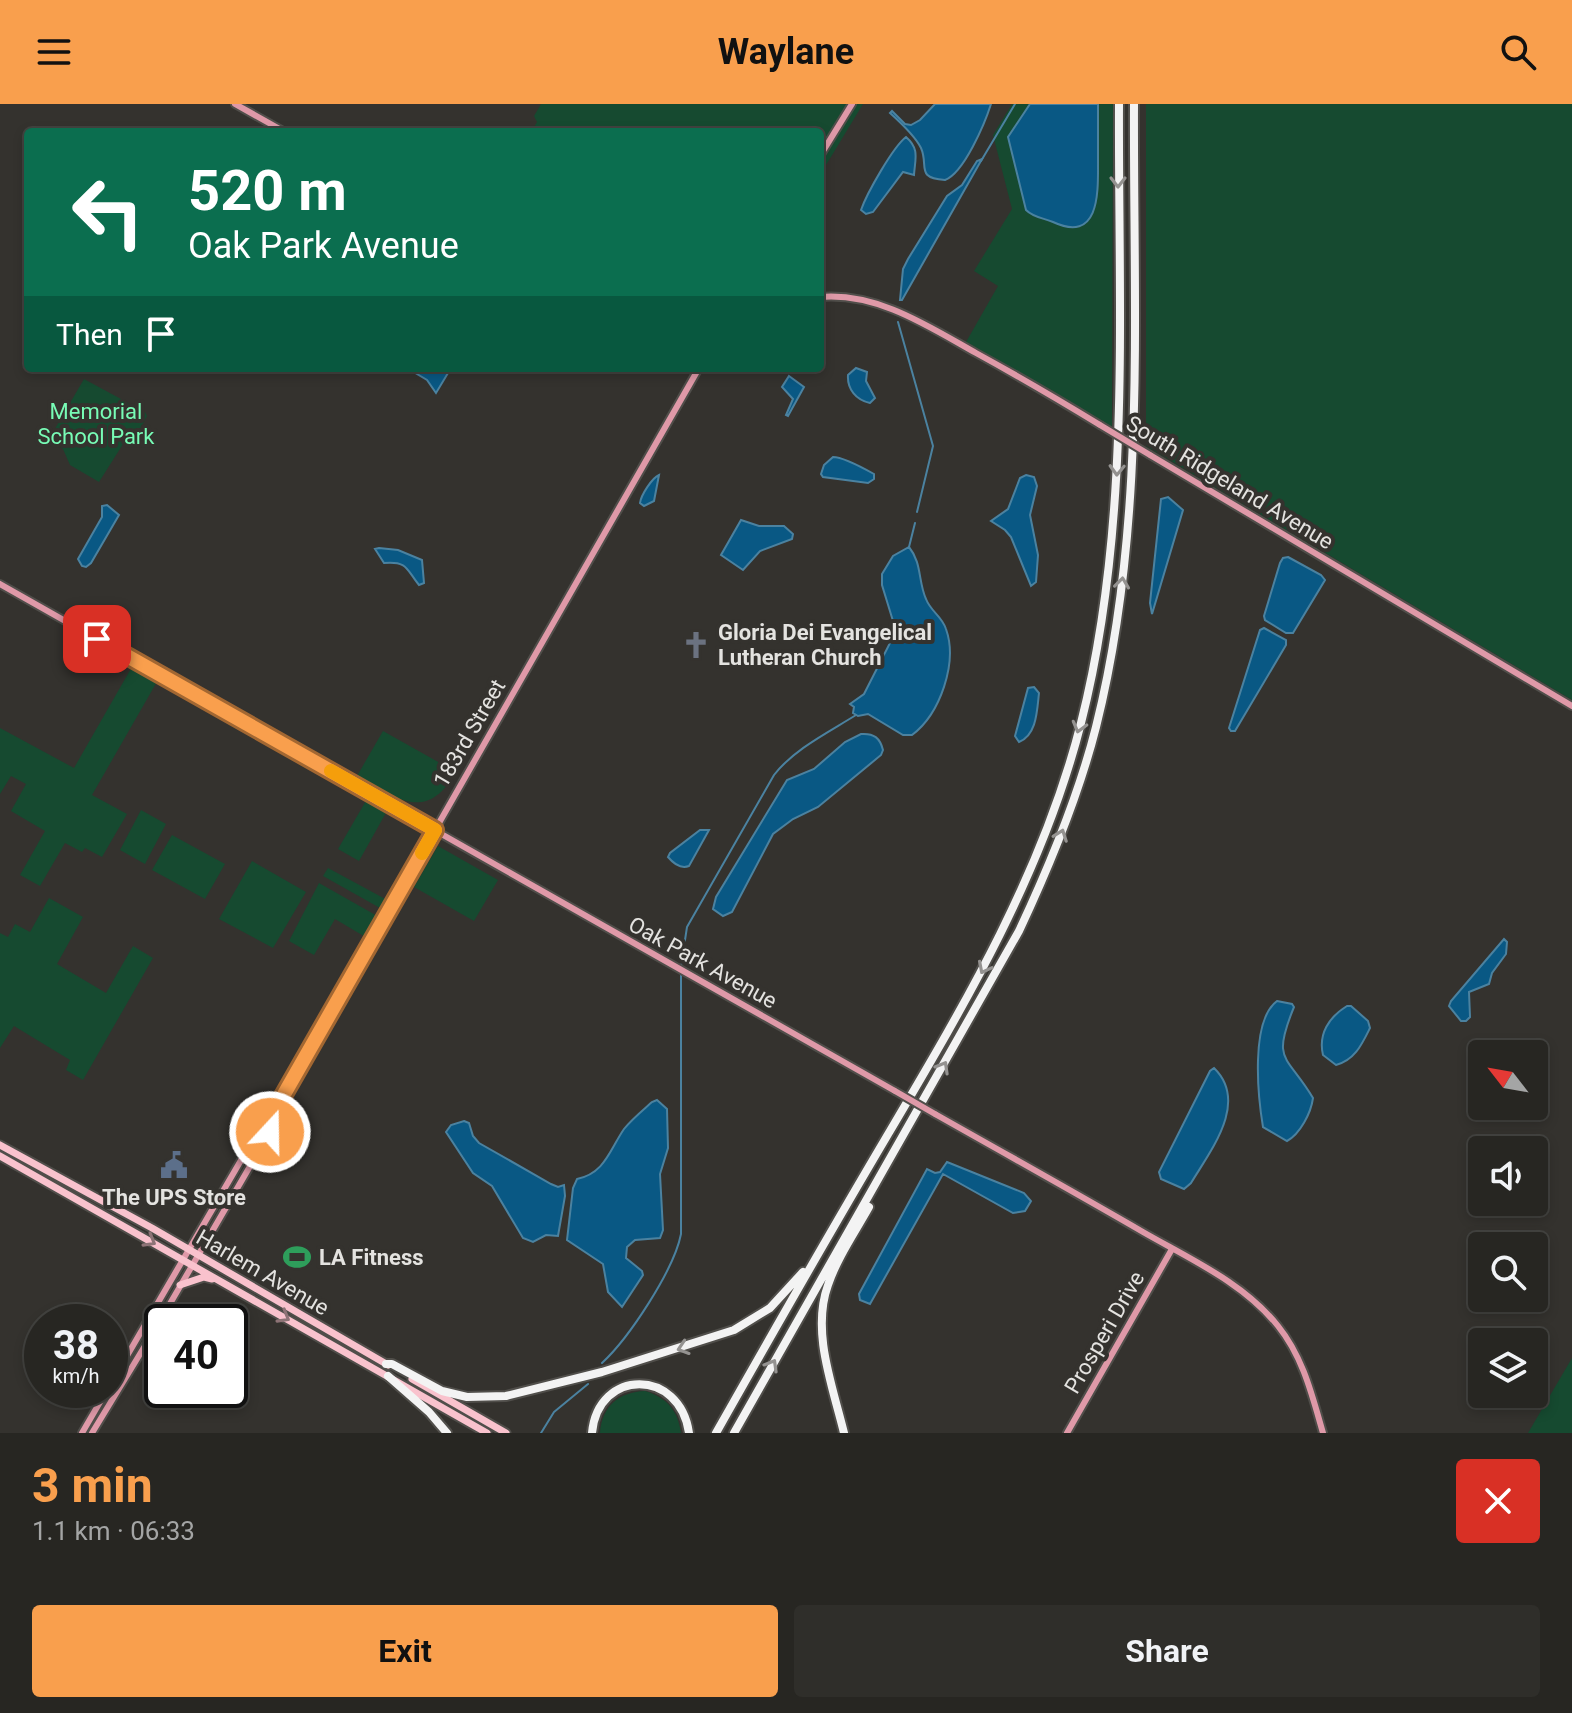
<!DOCTYPE html>
<meta charset="utf-8">
<style>
:root{--surface:#272622;--page:#2f2e2a;--text:#f1f3f6;--muted:#a4a5a5;--line:#434340;--accent:#f99f4d}
body{margin:0;font-family:Roboto,sans-serif;background:var(--page);color:var(--text);height:100vh;display:flex;flex-direction:column;font-size:30px;white-space:nowrap}
*{box-sizing:border-box;margin:0}
p{font-size:26px;color:var(--muted)}
.icon{flex:none;width:44px;height:44px;fill:none;stroke:currentColor;stroke-width:2;stroke-linecap:round;stroke-linejoin:round}
.map{position:relative;height:1329px;overflow:hidden}
.side{display:flex;flex-direction:column;background:var(--surface);flex:1}
.side>*{flex:none}
.top-card{position:absolute;left:24px;top:24px;width:800px;height:244px;border-radius:8px;box-shadow:0 4px 12px #0003,0 0 0 2px var(--line);background:#0b6e4f;color:#fff;overflow:hidden}
.needle{width:52px;rotate:301deg}
.tools{position:absolute;left:1468px;top:936px;display:grid;gap:16px}
.tools a{display:grid;place-items:center;width:80px;height:80px;border-radius:8px;background:var(--surface);box-shadow:0 4px 12px #0003,0 0 0 2px var(--line);font-size:40px}
.speed{position:absolute;left:24px;top:1200px;display:flex;gap:16px;font-size:40px;font-weight:700;text-align:center}
.speed>*{display:grid;place-content:center;width:104px;height:104px;border-radius:50%;background:var(--surface);box-shadow:0 4px 12px #0003,0 0 0 2px var(--line);line-height:1}
.speed small{font-size:20px;font-weight:400}
.speed .limit{border:4px solid #111;border-radius:12px;background:#fff;color:#111}
.pin{position:absolute;display:grid;place-items:center;width:68px;height:68px;color:#fff;margin:-34px;border-radius:16px;box-shadow:0 4px 12px #0006}
.me{position:absolute;width:88px;margin:-44px;rotate:21deg;stroke-linejoin:round;filter:drop-shadow(0 0 6px #0008)}
.turn{display:flex;align-items:center;gap:28px;height:168px;padding:0 32px;font-size:36px}
.turn .icon{width:104px;height:104px;stroke-width:2.5}
.turn b{display:block;font-size:56px;line-height:68px}
.then{display:flex;align-items:center;height:76px;padding:0 32px;background:#0003;gap:16px;font-size:30px}
.round{display:grid;place-items:center;flex:none;width:84px;height:84px;border-radius:8px;background:var(--page)}
.headline{display:flex;align-items:center;justify-content:space-between;height:136px;padding:0 32px}
h1{font-size:48px;font-weight:700;line-height:60px;color:var(--accent)}
.button{display:flex;gap:16px;margin-top:auto;padding:16px 32px}
.button a{flex:1;height:92px;border-radius:8px;background:var(--accent);color:#111;font-size:32px;font-weight:700;line-height:92px;text-align:center}
.button a+a{background:var(--page);color:var(--text)}
header{display:flex;justify-content:space-between;align-items:center;height:104px;padding:0 32px;background:var(--accent);color:#111;font-size:36px;font-weight:700}
.map>svg:first-child{display:block}
.green{fill:#164a30}
.water{fill:#095884;stroke:#4b82a0;stroke-width:2}
.lines{fill:none;stroke-linecap:round;stroke-linejoin:round}
.stream{stroke:#4b82a0;stroke-width:2}
.secondary-casing{stroke:#504e4a;stroke-width:10}
.primary-casing{stroke:#504e4a;stroke-width:11}
.highway-casing{stroke:#504e4a;stroke-width:12}
.secondary{stroke:#df99a8;stroke-width:6}
.primary{stroke:#f9c2cd;stroke-width:7}
.highway{stroke:#f3f3f3;stroke-width:8}
.secondary-bridge-casing{stroke:#504e4a;stroke-width:10;stroke-linecap:butt}
.secondary-bridge{stroke:#df99a8;stroke-width:6}
.oneway{stroke:#949290}
.oneway2{stroke:#8d7376}
.route-casing{stroke:#a26732;stroke-width:20}
.route{stroke:#f99f4d;stroke-width:14}
.slow{stroke:#f59e0b;stroke-width:14}
.labels{text-anchor:middle;stroke-width:8;stroke-linejoin:round;paint-order:stroke}
.park-label{font-size:22px;fill:#78fcb6;stroke:#34322e}
.street-label{font-size:22px;fill:#e4e3e0;stroke:#34322e}
.poi-label{font-size:22px;font-weight:bold;fill:#e4e3e0;stroke:#34322e;text-anchor:start}
</style>
<header><svg class="icon" aria-label="menu" viewBox="0 0 24 24"><path d="M4 6h16M4 12h16M4 18h16"/></svg>Waylane<svg class="icon" aria-label="search" viewBox="0 0 24 24"><circle cx="10" cy="10" r="6"/><path d="M15 15l6 6"/></svg></header>
<div class="map">
<svg width="1572" height="1329" viewBox="0 0 1572 1329">
<rect width="100%" height="100%" fill="#34322e"/>
<path class="green" d="M541 0H847L820 46V28H531L537 18 534 12Z
M855 0H863L820 71V57Z
M1012 0H1113L1112 323 966 238 998 182 974 167 1012 105 993 31Z
M1146 0H1572V596L1146 342Z
M84 275 145 308 147 312 135 335 125 337 99 378 70 361 63 345 49 335Z
M133 561 158 576 92 691 127 710 102 753 85 744 82 748 65 739 40 782 20 771 45 727 11 707 26 680 11 672 0 690V624L74 664Z
M383 627 456 668C426 720 397 694 357 672Z
M367 695 387 707 359 757 338 745Z
M141 706 166 720 145 760 120 746Z
M172 731 225 760 205 795 152 766Z
M438 742 498 776 474 817 414 783Z
M252 757 306 788 273 844 219 815Z
M328 764 389 797 384 804H380L323 772Z
M319 779 379 813 367 834 335 815 314 851 289 837Z
M49 794 83 813 57 860 106 889 133 842 153 854 83 976 66 966 70 956 14 922 0 944V829L8 833 15 820 30 828Z
M1572 1254V1329H1528Z
M645 1287C667 1294 678 1306 681 1329H600C602 1302 619 1288 645 1287Z"/>
<path class="water" d="M935 0H991C985 19 964 69 945 76 915 74 929 62 921 44 915 32 900 18 890 9L892 7 905 20 911 21 920 16Z
M1030 0H1098C1098 19 1098 38 1098 56 1098 86 1101 140 1053 118 1044 114 1034 114 1026 106L1008 33Z
M906 33C920 45 915 55 914 71L903 68 873 108 866 110 861 106C867 89 893 43 906 33Z
M982 55 902 196H900L903 165 908 155 947 92 962 81 977 57Z
M407 264H451L436 289 427 276Z
M856 264 867 268 866 277 875 294 870 299C856 296 847 285 848 271Z
M789 272 804 283 788 312 786 311 793 295 782 283Z
M833 353C842 353 865 365 874 370V375L868 379 823 373 821 370 824 361Z
M659 371 654 397 644 402 640 399C641 391 652 374 659 371Z
M1026 371 1034 373 1037 382 1030 411 1038 451 1036 478 1031 482 1011 433 1005 426 991 417 1008 405 1020 374Z
M1168 393 1183 406 1152 510 1150 499 1161 395Z
M107 401 119 411 91 459 86 463 82 462 78 455 102 413V402Z
M741 416 759 422H784L793 430 792 435 760 447 743 466 721 451Z
M909 443C922 459 918 477 926 495 931 508 942 512 946 525 958 559 940 610 912 631H903L868 610 858 612 853 609 854 603 850 600 864 590 890 539 893 517 882 481V470L893 452Z
M379 444 398 446 422 456 424 479 419 481C406 465 408 457 384 459L375 445Z
M1288 453 1321 471 1325 476 1293 529H1286L1265 516 1264 512 1280 459 1283 454Z
M1264 524 1286 536V541L1235 627H1231L1229 624 1260 526Z
M1034 583 1039 589C1037 606 1037 631 1019 638L1015 632 1028 584Z
M861 630C874 629 880 634 883 646L881 651 818 703 793 715 773 730 732 808 723 812 713 805 716 793 787 676 814 665 845 638Z
M700 726H709L689 762C681 765 673 759 668 753L670 749Z
M1504 835 1507 838 1506 850 1492 869 1489 880 1469 888 1470 913 1466 917H1461L1449 902 1451 897Z
M1277 897 1292 900 1294 903C1271 959 1287 950 1313 994 1311 1009 1300 1030 1287 1037L1263 1023C1258 993 1250 917 1277 897Z
M1347 902H1351L1368 917 1370 924C1362 940 1355 956 1336 961L1323 951C1318 930 1329 913 1347 902Z
M1214 964C1249 998 1211 1046 1191 1079L1184 1085 1161 1075 1159 1068 1210 967Z
M657 996 667 1005 668 1044 660 1070 663 1126 660 1134 635 1136 627 1143 626 1154 642 1167 643 1171 622 1203 608 1188 603 1160 567 1136 573 1084 577 1075C605 1069 609 1047 624 1025 631 1016 643 1006 652 998Z
M464 1017 469 1019 473 1032 479 1039 551 1080 558 1083 564 1081 565 1092 558 1132 546 1131 533 1138 523 1134 492 1082 473 1069 446 1028 451 1021Z
M947 1058 1024 1089 1031 1097 1025 1107 1013 1109 943 1070 870 1200 860 1196 859 1190 927 1065 935 1069 940 1068Z"/>
<g class="lines">
<path class="stream" d="M981 57 1015 0
M898 218 933 342 917 408
M909 443 915 419
M681 862 687 823 774 671C794 645 829 628 856 611
M602 1259C629 1234 674 1166 681 1130V869
M541 1329 554 1308 588 1280"/>
<g class="secondary-casing">
<path id="secondary" d="M235 0 285 28
M820 52 852 0
M820 193C877 188 928 222 976 249 1018 272 1059 296 1100 321
M1150 351 1572 602
M0 480 895 987
M935 1010C1004 1049 1074 1088 1143 1128 1190 1155 1244 1179 1278 1222 1303 1253 1312 1291 1323 1329
M110 1281 258 1027 271 1013 699 264
M82 1329 107 1286
M92 1329 157 1222 270 1028 271 1013
M1067 1329 1172 1145"/>
</g>
<g class="primary-casing">
<path id="primary" d="M0 1041 152 1124 388 1261
M0 1052 487 1329
M180 1181 204 1173 212 1175
M412 1275 506 1329"/>
</g>
<g class="highway-casing">
<path id="highway" d="M386 1260H392L442 1287 467 1293 506 1292 602 1268 734 1226 770 1204 803 1168
M388 1272 429 1308 447 1329
M592 1329C598 1264 680 1264 689 1329
M716 1329C772 1230 829 1130 887 1032 965 900 1043 769 1081 619 1132 419 1118 205 1119 0
M734 1329 1019 827C1050 761 1078 694 1096 623 1147 420 1133 207 1134 0
M844 1329C833 1283 811 1228 828 1181 837 1154 855 1128 869 1103"/>
</g>
<use href="#secondary" class="secondary"/>
<use href="#primary" class="primary"/>
<use href="#highway" class="highway"/>
<g class="secondary-bridge-casing">
<path id="secondary-bridge" d="M1100 321 1150 351
M895 987 935 1010"/>
</g>
<use href="#secondary-bridge" class="secondary-bridge"/>
</g>
<defs><path id="oneway-chevron" d="M-2-3.5L2.5 0L-2 3.5" fill="none" stroke-width="1.6" stroke-linecap="round" stroke-linejoin="round" transform="scale(2)"/></defs>
<g class="oneway">
<use href="#oneway-chevron" transform="translate(1118 78) rotate(90)"/>
<use href="#oneway-chevron" transform="translate(1117 366) rotate(92)"/>
<use href="#oneway-chevron" transform="translate(1122 479) rotate(-83)"/>
<use href="#oneway-chevron" transform="translate(1079 623) rotate(105)"/>
<use href="#oneway-chevron" transform="translate(1061 731) rotate(-70)"/>
<use href="#oneway-chevron" transform="translate(984 864) rotate(117)"/>
<use href="#oneway-chevron" transform="translate(943 963) rotate(-60)"/>
<use href="#oneway-chevron" transform="translate(683 1244) rotate(162)"/>
<use href="#oneway-chevron" transform="translate(772 1261) rotate(-60)"/>
</g>
<g class="oneway2">
<use href="#oneway-chevron" transform="translate(150 1137) rotate(30)"/>
<use href="#oneway-chevron" transform="translate(284 1213) rotate(30)"/>
</g>
<g class="lines">
<g class="route-casing">
<path id="route" d="M97 535 435 726 271 1013 270 1028"/>
</g>
<use href="#route" class="route"/>
<path class="slow" d="M331 667 435 726 422 749"/>
</g>
<defs>
<g id="church-bare" transform="scale(2.16)"><path d="M-1.2-6h2.4v3.5h3.3v2.4h-3.3V6h-2.4V-.1h-3.3v-2.4h3.3Z" fill="#6b7280" stroke="#34322e" stroke-width="2.5" paint-order="stroke"/></g>
<g id="civic-bare" transform="scale(2.16)"><path d="M-.6-6.5H3V-4.5H.6V-3L4-1V1h2V6H-6V1h2V-1L-.6-3ZM-1.2 2.5V6h2.4V2.5Z" fill="#5c6f8a" stroke="#34322e" stroke-width="2.5" paint-order="stroke"/></g>
<g id="stadium-bare" transform="scale(2.16)"><path d="M0-5a6.5 5 0 1 0 0 10a6.5 5 0 1 0 0-10ZM-3.5-1.8h7v3.6h-7Z" fill="#2e9e5b" stroke="#34322e" stroke-width="2.5" paint-order="stroke"/></g>
</defs>
<g fill-rule="evenodd">
<use href="#church-bare" x="696" y="541"/>
<use href="#civic-bare" x="174" y="1061"/>
<use href="#stadium-bare" x="297" y="1153"/>
</g>
<g class="labels">
<g class="park-label">
<text x="96" y="315">Memorial<tspan x="96" dy="25">School Park</tspan></text>
</g>
<g class="street-label">
<text transform="translate(1230 378) rotate(31)" y="8">South Ridgeland Avenue</text>
<text transform="translate(469 629) rotate(-60)" y="8">183rd Street</text>
<text transform="translate(703 858) rotate(29)" y="8">Oak Park Avenue</text>
<text transform="translate(263 1168) rotate(30)" y="8">Harlem Avenue</text>
<text transform="translate(1104 1228) rotate(-60)" y="8">Prosperi Drive</text>
</g>
<g class="poi-label">
<text x="718" y="536">Gloria Dei Evangelical<tspan x="718" dy="25">Lutheran Church</tspan></text>
<text x="174" y="1101" text-anchor="middle">The UPS Store</text>
<text x="319" y="1161">LA Fitness</text>
</g>
</g>
</svg>
<div class="tools">
<a><svg class="needle" viewBox="-14 -14 28 28"><path d="M0-13l5 13h-10z" fill="#e53935"/><path d="M0 13l5-13h-10z" fill="#a4a5a5"/></svg></a>
<a><svg class="icon" aria-label="sound" viewBox="0 0 24 24"><path d="M4 9h4l5-4v14l-5-4H4zM17 9q2 3 0 6"/></svg></a>
<a><svg class="icon" aria-label="search" viewBox="0 0 24 24"><circle cx="10" cy="10" r="6"/><path d="M15 15l6 6"/></svg></a>
<a><svg class="icon" aria-label="layers" viewBox="0 0 24 24"><path d="M12 4l9 5-9 5-9-5zM3 14l9 5 9-5"/></svg></a>
</div>
<div class="speed"><div>38<small>km/h</small></div><div class="limit">40</div></div>
<div class="pin" style="left:97px;top:535px;background:#d93025"><svg class="icon" aria-label="arrive" viewBox="0 0 24 24"><path d="M6 21V4h12l-3 4 3 4H6"/></svg></div>
<svg class="me" style="left:270px;top:1028px" viewBox="-20 -20 40 40"><circle r="17" fill="#f99f4d" stroke="#fff" stroke-width="3"/><path d="M0-11L8 9 0 5-8 9z" fill="#fff"/></svg>
<div class="top-card">
<div class="turn"><svg class="icon" aria-label="left" viewBox="0 0 24 24"><path d="M17 20v-9H6M10 6l-5 5 5 5"/></svg><div><b>520 m</b>Oak Park Avenue</div></div>
<div class="then">Then<svg class="icon" aria-label="arrive" viewBox="0 0 24 24"><path d="M6 21V4h12l-3 4 3 4H6"/></svg></div>
</div>
</div>
<section class="side">
<div class="headline"><div><h1>3 min</h1><p>1.1 km · 06:33</p></div><a class="round" style="background:#d93025;color:#fff"><svg class="icon" aria-label="close" viewBox="0 0 24 24"><path d="M6 6l12 12M18 6L6 18"/></svg></a></div>
<div class="button"><a>Exit</a><a>Share</a></div>
</section>
